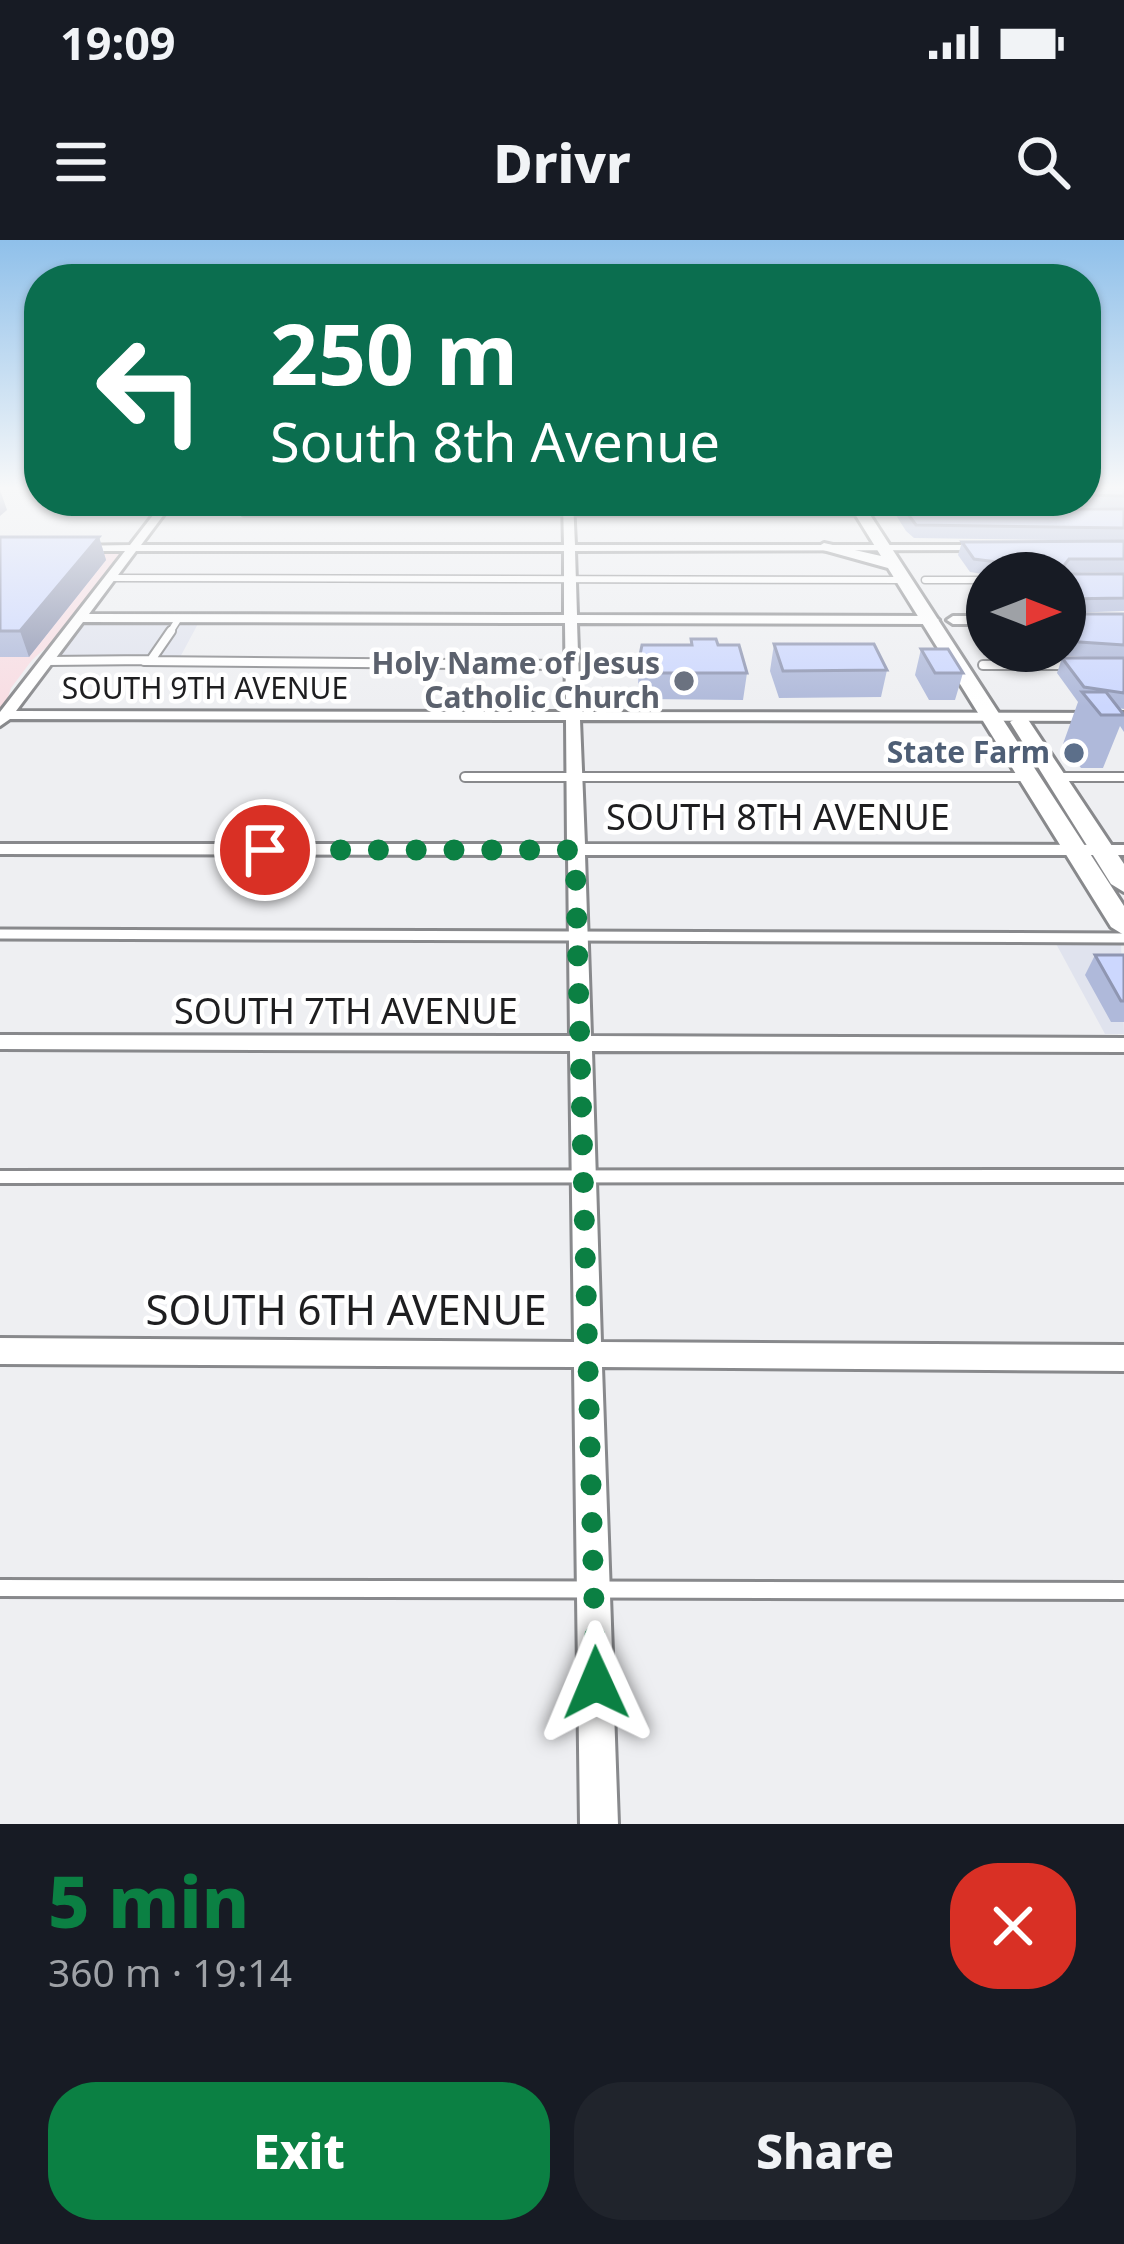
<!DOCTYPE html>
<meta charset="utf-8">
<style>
:root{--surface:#171b24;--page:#20242c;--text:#f1f3f6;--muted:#9ea1a6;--accent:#0b8043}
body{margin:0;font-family:"Noto Sans",sans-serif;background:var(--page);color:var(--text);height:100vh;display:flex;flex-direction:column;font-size:45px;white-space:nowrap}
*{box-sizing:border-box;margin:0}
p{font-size:39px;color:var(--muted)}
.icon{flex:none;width:66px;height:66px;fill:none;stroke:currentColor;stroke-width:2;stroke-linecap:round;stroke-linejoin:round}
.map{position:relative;height:1584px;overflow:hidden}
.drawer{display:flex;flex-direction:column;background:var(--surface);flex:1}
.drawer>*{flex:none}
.hud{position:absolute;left:24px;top:24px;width:1077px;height:252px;border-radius:48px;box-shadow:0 3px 9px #0004;background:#0b6e4f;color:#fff;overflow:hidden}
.needle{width:78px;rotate:90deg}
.controls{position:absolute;left:966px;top:312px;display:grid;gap:24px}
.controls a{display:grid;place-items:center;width:120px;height:120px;border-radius:50%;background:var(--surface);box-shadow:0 3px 9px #0004;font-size:60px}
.pin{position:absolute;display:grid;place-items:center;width:102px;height:102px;color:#fff;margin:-51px;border:6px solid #fff;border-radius:50%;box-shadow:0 3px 12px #0007}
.me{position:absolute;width:132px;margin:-66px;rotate:359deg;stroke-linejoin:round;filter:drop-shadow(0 0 9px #0008)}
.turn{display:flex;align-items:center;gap:42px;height:252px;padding:0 48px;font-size:54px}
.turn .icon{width:156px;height:156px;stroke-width:2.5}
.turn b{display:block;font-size:84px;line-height:102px}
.round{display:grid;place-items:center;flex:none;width:126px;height:126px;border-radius:48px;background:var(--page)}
.overview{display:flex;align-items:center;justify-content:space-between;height:204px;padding:0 48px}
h1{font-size:72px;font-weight:800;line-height:90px;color:var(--accent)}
.button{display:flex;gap:24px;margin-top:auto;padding:24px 48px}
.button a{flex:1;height:138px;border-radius:48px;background:var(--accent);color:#fff;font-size:48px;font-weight:800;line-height:138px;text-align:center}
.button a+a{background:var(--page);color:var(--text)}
.status{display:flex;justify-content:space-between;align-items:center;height:84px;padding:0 60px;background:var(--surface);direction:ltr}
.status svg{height:33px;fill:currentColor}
header{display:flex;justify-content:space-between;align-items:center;height:156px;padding:0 48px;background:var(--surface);font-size:54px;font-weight:800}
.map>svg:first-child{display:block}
.built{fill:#e0e3ee}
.industrial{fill:#f8dde3}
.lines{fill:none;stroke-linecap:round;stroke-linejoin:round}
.lane-far4-casing{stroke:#88898c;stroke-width:9}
.lane-far3-casing{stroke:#88898c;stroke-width:12}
.lane-far2-casing{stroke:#88898c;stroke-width:15}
.lane-far1-casing{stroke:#88898c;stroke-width:18}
.lane-casing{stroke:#88898c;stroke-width:22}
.street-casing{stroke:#88898c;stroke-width:6}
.secondary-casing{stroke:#88898c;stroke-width:6}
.lane-far4{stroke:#fff;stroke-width:6}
.lane-far3{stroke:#fff;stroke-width:8}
.lane-far2{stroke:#fff;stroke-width:9}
.lane-far1{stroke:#fff;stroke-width:12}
.lane{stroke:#fff;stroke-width:16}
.street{fill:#fff;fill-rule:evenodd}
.secondary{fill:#fff;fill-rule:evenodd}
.wall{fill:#afb9da}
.shaded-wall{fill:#8f96b2}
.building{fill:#ccd7fe;stroke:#8f96b2;stroke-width:3}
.route{stroke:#0b8043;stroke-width:21;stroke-dasharray:0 37.8}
.worship-dot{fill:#6b7280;stroke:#fff;stroke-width:4.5}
.service-dot{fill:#5c6f8a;stroke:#fff;stroke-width:4.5}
.labels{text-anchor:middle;stroke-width:9;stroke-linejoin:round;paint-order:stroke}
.far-worship-label{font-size:30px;font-weight:bold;fill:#5b616d;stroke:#fff;text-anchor:end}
.far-street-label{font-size:30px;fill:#1e1e20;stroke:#fff}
.far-service-label{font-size:30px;font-weight:bold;fill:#4e5e75;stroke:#fff;text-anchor:end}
.street-label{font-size:36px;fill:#1e1e20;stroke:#fff}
.near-street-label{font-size:42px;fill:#1e1e20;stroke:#fff}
</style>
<div class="status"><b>19:09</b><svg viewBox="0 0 49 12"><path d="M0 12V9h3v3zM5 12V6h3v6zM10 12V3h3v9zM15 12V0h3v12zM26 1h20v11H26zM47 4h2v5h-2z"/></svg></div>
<header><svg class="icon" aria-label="menu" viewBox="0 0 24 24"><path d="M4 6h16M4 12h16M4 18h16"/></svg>Drivr<svg class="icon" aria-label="search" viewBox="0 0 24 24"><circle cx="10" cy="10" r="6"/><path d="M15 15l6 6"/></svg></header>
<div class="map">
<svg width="1124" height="1584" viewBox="0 0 1124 1584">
<rect width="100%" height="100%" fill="#eeeff2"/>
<path class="built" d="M79 378H201L177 423 56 422Z
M1054 700 1121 701 1124 794H1105Z"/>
<path class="industrial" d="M0 308H133L79 378 32 420 11 448 0 482Z"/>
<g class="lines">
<g class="lane-far4-casing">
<path id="lane-far4" d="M244 273H864
M109 338 907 340
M925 340H987
M169 394 179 378"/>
</g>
<g class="lane-far3-casing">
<path id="lane-far3" d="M47 421 151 420 171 391
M144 421 571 425
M983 425H1069
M465 537H1029
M1055 537H1124"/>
</g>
<g class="lane-far2-casing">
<path id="lane-far2" d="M0 694 1124 698"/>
</g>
<g class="lane-far1-casing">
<path id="lane-far1" d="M0 937 1124 936"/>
</g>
<g class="lane-casing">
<path id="lane" d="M0 1348 1124 1351"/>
</g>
<g class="street-casing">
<path id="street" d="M164 261H174L141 305H564L563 261H573L575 305H985L989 306V310L575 311 577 375 933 376 939 380 933 384 577 383 580 472 1124 473V481L580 480 585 604 1124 605V615H585L591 796 1124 798V812L592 811 601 1102 1124 1105V1131L602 1127 618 1584H580L574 1127 0 1124V1098L574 1102 570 811 0 809V795L570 796 568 615 0 614V604H567L566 480 10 479 0 486V472L125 311H75L71 310V306L130 305ZM136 311H564V375L89 374ZM83 382 565 383 566 472 16 471Z
M987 376V384H953L947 380 953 376Z"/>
</g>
<g class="secondary-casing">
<path id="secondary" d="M847 261H861L1124 666V695L1111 687 888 328 816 308 824 303 881 316Z
M1020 476 1027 478 1124 624V652L1111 644 1010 482Z"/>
</g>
<use href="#lane-far4" class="lane-far4"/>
<use href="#lane-far3" class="lane-far3"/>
<use href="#lane-far2" class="lane-far2"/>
<use href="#lane-far1" class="lane-far1"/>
<use href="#lane" class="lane"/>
<use href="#street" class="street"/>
<use href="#secondary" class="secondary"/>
</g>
<path class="wall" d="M1086 246H1124V268L988 266 990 269H1124V301L914 298 906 291 887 261H1086Z
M0 297H99L106 320 29 417H0Z
M1124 301V333L1068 332 1124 334V371L1069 373 1070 374H1124V469L1118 468 1124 474V492L1120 486 1103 528H1081L1063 504 1078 462 1057 433 1062 418H1101L1030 414 1028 411H1065V333H987V357L980 347 983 334 970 332 958 315 962 302Z
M691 399 718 405 747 433 743 460 644 459 638 447 639 420 691 405Z
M774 404 887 430 881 457 779 458 770 431Z
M921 409 963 433 955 460H929L915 435Z
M1095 715H1124V782H1111L1085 735Z"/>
<path class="shaded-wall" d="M0 250 7 270 0 276Z
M99 297 106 320 29 417 20 391Z"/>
<path class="building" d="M1086 246H1124V256L1086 255Z
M898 261H984L983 263 990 269H1124V288L916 285Z
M0 297H99L20 391H0Z
M1124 301V319H1069L1062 328 1069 334H1124V358L1066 359 1070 374H1124V405L1065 401V333H989L995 332 997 322 974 319 962 302Z
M691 399H716L718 405H739L747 433H646L639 420 642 405H692Z
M774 404H874L887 430 783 431Z
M921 409H948L963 433H935Z
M1062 418H1124V453L1084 447Z
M1082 452H1106L1124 475H1101Z
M1095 715H1124V761H1121Z"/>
<linearGradient id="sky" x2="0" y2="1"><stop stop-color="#8fc0ea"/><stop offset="0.53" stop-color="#f7f8f9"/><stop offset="1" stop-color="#f7f8f9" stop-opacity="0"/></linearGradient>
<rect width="1124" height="467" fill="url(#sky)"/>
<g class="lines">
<path class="route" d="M265 610H575L596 1443"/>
</g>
<circle class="worship-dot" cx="684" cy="441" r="12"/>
<circle class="service-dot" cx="1074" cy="513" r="12"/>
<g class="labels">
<g class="far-worship-label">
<text x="660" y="434">Holy Name of Jesus<tspan x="660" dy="34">Catholic Church</tspan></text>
</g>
<g class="far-street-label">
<text x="205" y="459">SOUTH 9TH AVENUE</text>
</g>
<g class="far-service-label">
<text x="1050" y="523">State Farm</text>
</g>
<g class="street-label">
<text x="778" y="590">SOUTH 8TH AVENUE</text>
<text x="346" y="784">SOUTH 7TH AVENUE</text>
</g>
<g class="near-street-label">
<text x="346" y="1085">SOUTH 6TH AVENUE</text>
</g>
</g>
</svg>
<div class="controls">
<a><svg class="needle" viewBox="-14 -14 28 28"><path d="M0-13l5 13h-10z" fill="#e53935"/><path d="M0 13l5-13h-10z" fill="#9ea1a6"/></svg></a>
</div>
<div class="pin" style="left:265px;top:610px;background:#d93025"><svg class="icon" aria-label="arrive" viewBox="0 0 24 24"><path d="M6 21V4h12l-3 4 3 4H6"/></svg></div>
<svg class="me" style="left:596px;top:1443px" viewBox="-20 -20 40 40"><path d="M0-17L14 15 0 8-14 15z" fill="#0b8043" stroke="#fff" stroke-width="4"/></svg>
<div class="hud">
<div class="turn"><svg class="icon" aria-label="left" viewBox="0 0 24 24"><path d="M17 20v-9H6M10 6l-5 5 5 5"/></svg><div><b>250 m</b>South 8th Avenue</div></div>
</div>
</div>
<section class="drawer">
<div class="overview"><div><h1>5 min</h1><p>360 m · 19:14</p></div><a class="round" style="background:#d93025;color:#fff"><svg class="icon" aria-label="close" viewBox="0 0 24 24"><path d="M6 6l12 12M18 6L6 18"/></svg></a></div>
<div class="button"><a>Exit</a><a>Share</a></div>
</section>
